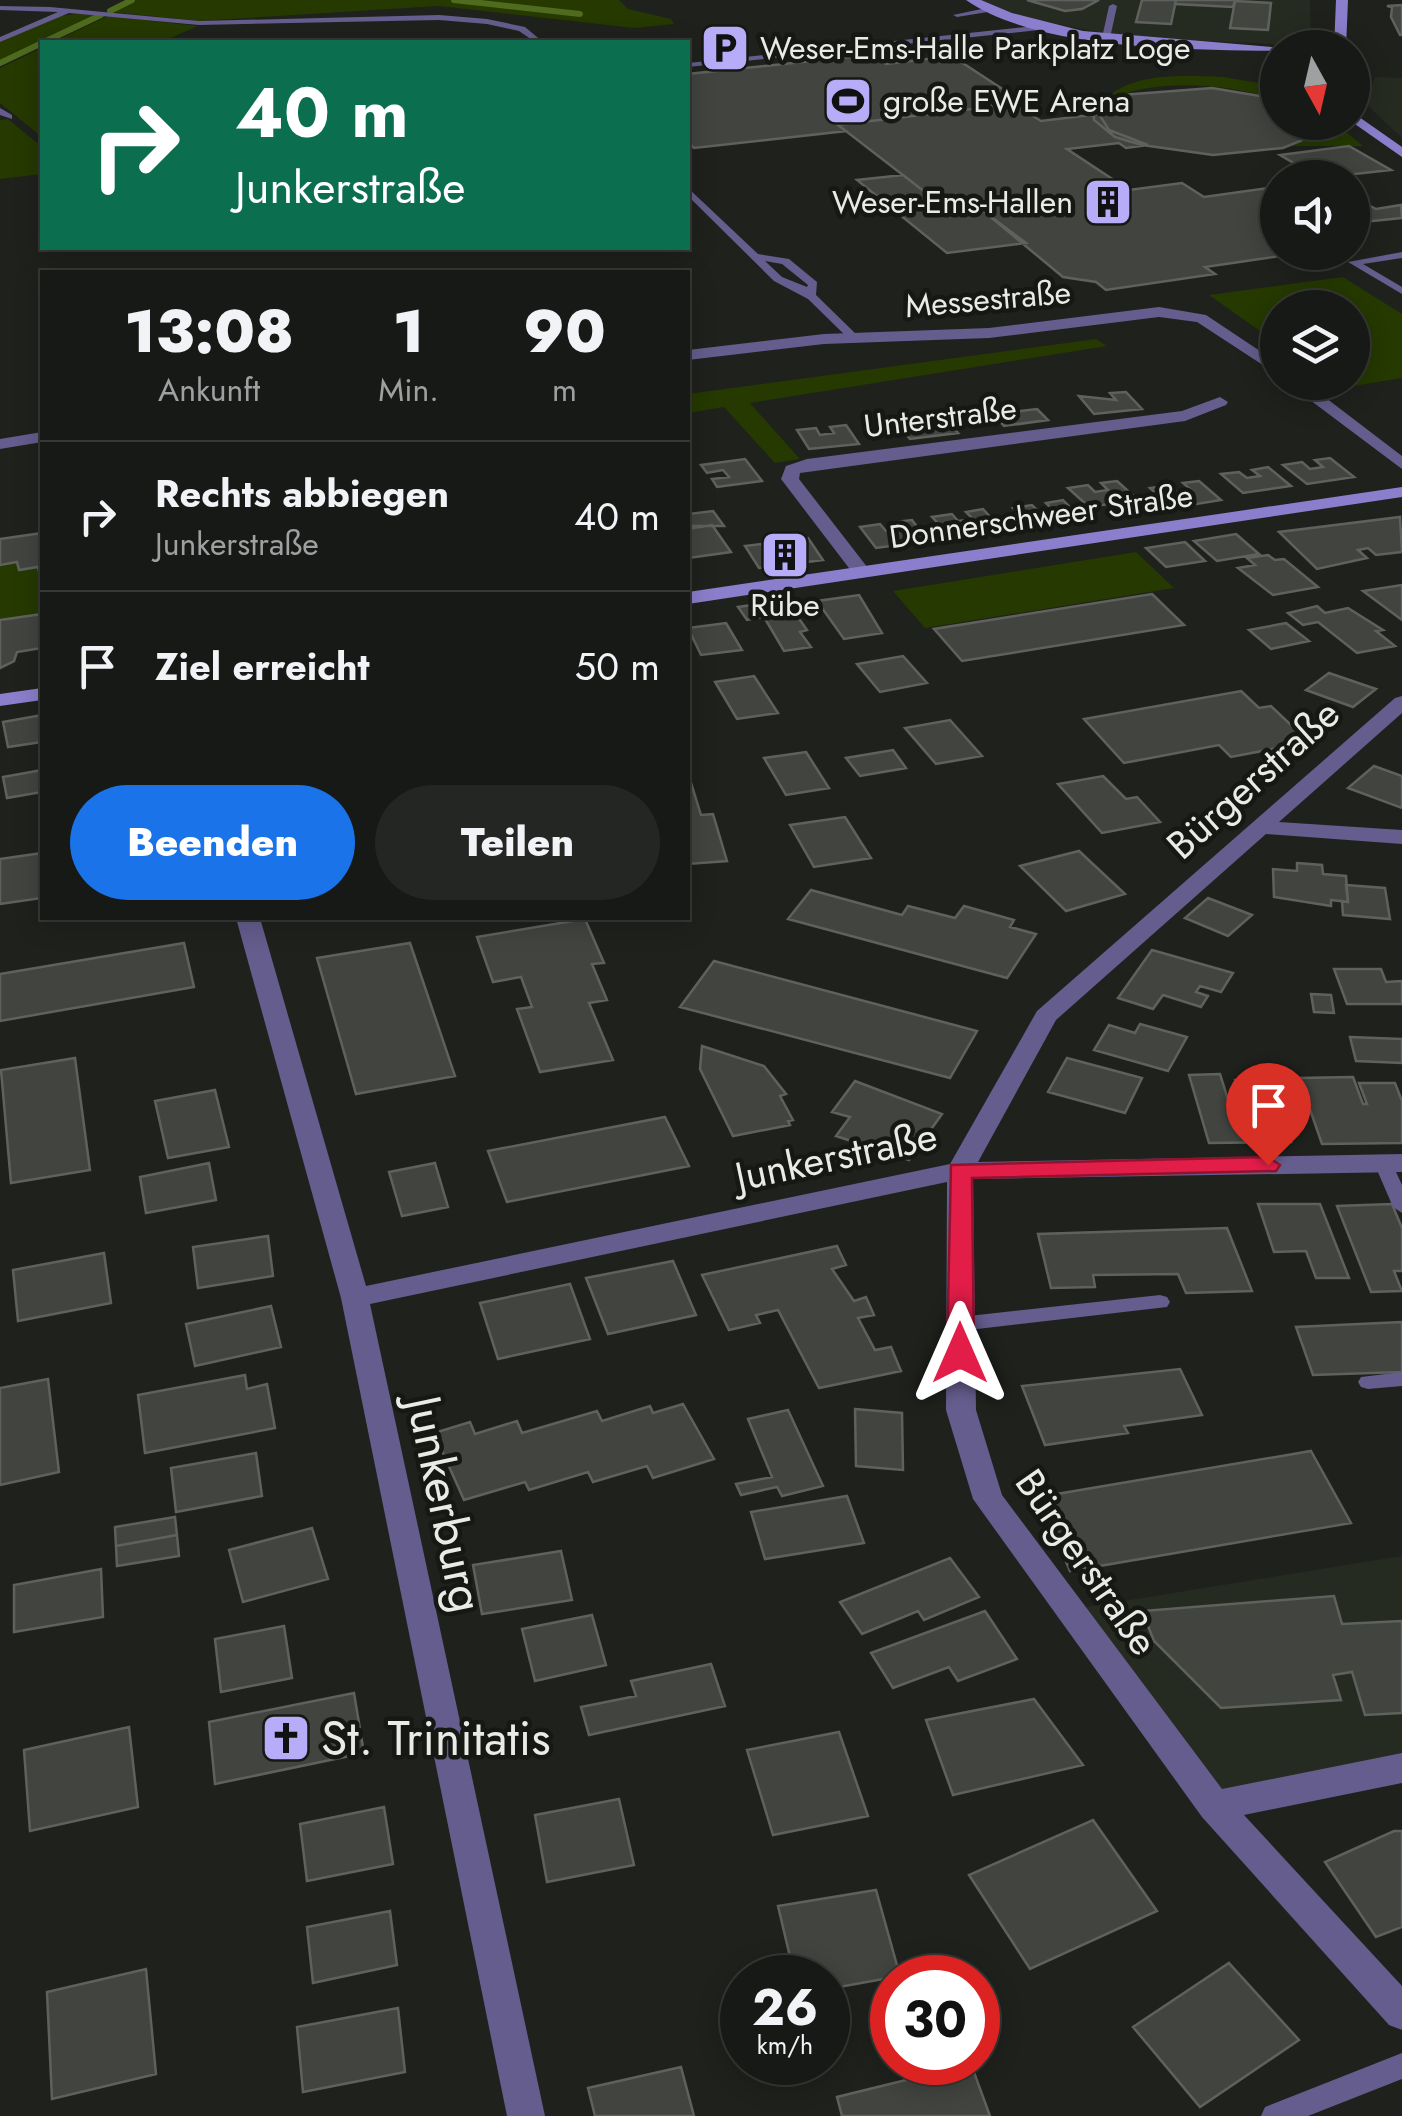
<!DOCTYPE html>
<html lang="de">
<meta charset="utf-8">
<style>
:root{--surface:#171916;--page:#242623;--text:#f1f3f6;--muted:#9ea0a1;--line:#363835;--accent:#1a73e8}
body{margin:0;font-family:Jost,sans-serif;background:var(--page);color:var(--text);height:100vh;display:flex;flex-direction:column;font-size:38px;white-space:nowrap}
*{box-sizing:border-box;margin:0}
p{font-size:32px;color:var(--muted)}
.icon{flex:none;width:55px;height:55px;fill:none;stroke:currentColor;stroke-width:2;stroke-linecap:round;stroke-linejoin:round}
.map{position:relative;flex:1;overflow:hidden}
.panel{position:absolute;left:40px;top:270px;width:650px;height:650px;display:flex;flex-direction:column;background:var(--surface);border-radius:0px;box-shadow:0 5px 25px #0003,0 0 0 2px var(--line)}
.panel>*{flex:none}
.guide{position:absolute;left:40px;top:40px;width:650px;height:210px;border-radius:0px;box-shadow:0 5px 25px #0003,0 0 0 2px var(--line);background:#0b6e4f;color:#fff;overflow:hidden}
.needle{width:65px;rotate:172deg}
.tools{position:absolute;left:1260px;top:30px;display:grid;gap:20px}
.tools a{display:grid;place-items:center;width:110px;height:110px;border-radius:50%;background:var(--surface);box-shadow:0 5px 25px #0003,0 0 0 2px var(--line);font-size:50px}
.speed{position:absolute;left:720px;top:1955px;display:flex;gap:20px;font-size:50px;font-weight:700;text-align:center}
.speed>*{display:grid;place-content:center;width:130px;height:130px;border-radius:50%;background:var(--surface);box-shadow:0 5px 25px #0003,0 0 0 2px var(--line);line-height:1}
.speed small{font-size:25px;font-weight:400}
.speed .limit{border:15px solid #d22;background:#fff;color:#111}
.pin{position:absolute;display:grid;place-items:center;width:85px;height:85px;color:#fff;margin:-102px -42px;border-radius:50% 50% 50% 0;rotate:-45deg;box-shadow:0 0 10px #0007}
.pin .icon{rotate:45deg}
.me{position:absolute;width:110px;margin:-55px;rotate:0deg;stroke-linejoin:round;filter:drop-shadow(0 0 8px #0008)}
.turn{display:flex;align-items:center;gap:35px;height:210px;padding:0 30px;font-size:45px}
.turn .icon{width:130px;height:130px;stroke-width:2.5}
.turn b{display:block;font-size:70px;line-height:85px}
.eta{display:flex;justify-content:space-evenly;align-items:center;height:170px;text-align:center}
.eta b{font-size:60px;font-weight:800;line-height:70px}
.cta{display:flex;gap:20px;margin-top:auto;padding:20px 30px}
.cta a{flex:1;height:115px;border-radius:60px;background:var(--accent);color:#fff;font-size:40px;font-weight:800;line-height:115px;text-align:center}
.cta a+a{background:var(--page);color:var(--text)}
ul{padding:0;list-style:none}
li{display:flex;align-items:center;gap:30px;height:150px;padding:0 30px;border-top:2px solid var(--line)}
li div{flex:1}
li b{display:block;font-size:38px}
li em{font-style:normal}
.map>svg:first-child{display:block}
.built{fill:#262b21}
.green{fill:#253900}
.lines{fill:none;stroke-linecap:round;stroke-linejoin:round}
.stream{stroke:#4e6b1e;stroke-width:6}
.building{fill:#424440;stroke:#5f615c;stroke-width:2.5}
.lane{fill:#645d8d;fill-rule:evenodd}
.street{fill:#645d8d;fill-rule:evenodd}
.secondary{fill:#8b7ecc;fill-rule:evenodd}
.route{fill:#e11d48;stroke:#92132f;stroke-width:2.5}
.labels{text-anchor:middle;stroke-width:9;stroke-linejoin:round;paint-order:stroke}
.far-poi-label{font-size:32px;fill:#eaebe8;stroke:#161814;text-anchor:start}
.far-street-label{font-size:32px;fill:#eaebe8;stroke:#161814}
.street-label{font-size:40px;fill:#eaebe8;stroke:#161814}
.near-street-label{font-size:48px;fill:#eaebe8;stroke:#161814}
.near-poi-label{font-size:48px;fill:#eaebe8;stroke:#161814;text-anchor:start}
</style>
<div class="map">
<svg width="1402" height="2116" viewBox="0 0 1402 2116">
<rect width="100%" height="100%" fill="#1f211d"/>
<path class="built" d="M981 0H1310L1311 42 1292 45 1121 37 1024 17Z
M1375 77 1402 78V138L1369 107 1367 99Z
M1402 1556V1768L1214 1806 1068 1610Z"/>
<path class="green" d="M137 0H619L628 9 671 19 674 24 634 28 439 6 199 21 112 12Z
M76 14 95 15 0 60V42L59 16Z
M108 16 198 26 161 42H53Z
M42 48V137L0 103V68Z
M1223 77 1277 86V100C1227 83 1150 77 1102 103 1129 71 1185 76 1223 77Z
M8 119 42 147V174L0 179V120Z
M1313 122 1335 123 1363 146H1289L1309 136Z
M1343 277 1402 314V378L1341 388 1334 383 1352 382V308H1278L1277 343 1209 295Z
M1096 339 1107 346 750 403 800 459 775 463 724 407 688 413V394Z
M1136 552 1174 588 925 628 893 591Z
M17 562 20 570 38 567 42 614 0 620V565Z"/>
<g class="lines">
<path class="stream" d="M454 0 580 14
M110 11 132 0
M44 42 101 15
M0 63 42 43"/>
</g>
<path class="building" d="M1027 0H1099L1082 9 1065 11Z
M1176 0H1235L1233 7 1175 4Z
M1176 0 1171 24 1136 22 1142 0Z
M1235 1 1271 3 1268 30 1230 28Z
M1402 5V35H1400L1391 17 1392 7 1387 6Z
M952 56 1013 96 1004 98 1014 104 838 125 846 131 694 148 688 142V74L851 57 877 58 886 64Z
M1212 88 1278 99V122H1313L1314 128 1305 139 1283 148 1213 155 1142 145 1115 137 1094 120V110L1102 103 1121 95Z
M1014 104 1041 121 1099 114 1109 130 1148 145 1126 148 1119 143 1067 149 1129 190 1182 183 1204 197 1268 188 1278 194V252H1307L1205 267 1215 274 1106 290 1096 282 1063 277 981 209 952 213 838 125Z
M1349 146 1391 170 1319 178 1280 155Z
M903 175 952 213 981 209 1026 243 947 253 857 180Z
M1352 196 1376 209 1401 205 1402 218 1352 223Z
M1126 392 1142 409 1094 414 1079 396 1116 400 1110 393Z
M1037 409 1048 420 1004 426 993 414Z
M941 415 958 433 910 439 894 421 912 419 918 425 931 423 925 417Z
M846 425 859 444 809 449 797 430 816 428 820 435 834 433 830 427Z
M1330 458 1354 477 1307 484 1283 465 1302 462 1310 469 1323 467 1315 460Z
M745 459 762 481 717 487 712 479 729 477 723 470 707 473 701 465Z
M1268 467 1291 486 1243 493 1221 474 1239 472 1247 478 1260 476 1252 470Z
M1117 481 1138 500 1089 507 1068 488 1088 485 1095 492 1108 490 1101 483Z
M1199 481 1221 500 1172 508 1150 488 1170 485 1177 492 1191 490 1183 483Z
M1063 500 1083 521 1032 528 1013 508 1032 505 1039 512 1053 510 1046 503Z
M983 509 1002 530 951 537 932 517 952 514 958 521 973 519 966 512Z
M713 511 724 526H688V514Z
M1400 517 1402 552 1376 555 1368 548 1358 550 1367 558 1317 569 1279 532Z
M912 520 928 541 876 548 860 527 880 524 886 531 900 529 895 522Z
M712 525 731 552 688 558V529Z
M42 533V585L38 567 19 570 17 562 0 565V539Z
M1236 534 1259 554 1217 561 1194 541Z
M808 538 823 560 759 568 745 546 761 544 765 550 799 546 795 540Z
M1185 542 1205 561 1166 567 1146 548Z
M1268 555 1275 560 1284 559 1318 587 1273 595 1238 568 1255 565 1247 558Z
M1402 585V620L1363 591Z
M1152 594 1184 625 962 661 934 629Z
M859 595 882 633 844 639 817 601Z
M786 600 807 630 800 632 811 647 784 651 764 617 747 620 738 607Z
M1317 606 1325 613 1348 608 1383 630 1376 631 1395 646 1357 653 1318 622 1303 625 1288 613Z
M42 614V648L17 652 14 661 0 668V620Z
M726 623 742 650 701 655 688 628Z
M1286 623 1309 641 1271 649 1249 630Z
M903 656 927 683 880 692 857 664Z
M1329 673 1376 689 1353 707 1306 690Z
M754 676 778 713 737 719 715 682Z
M1241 691 1259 708 1271 706 1309 742 1231 757 1219 745 1124 763 1084 719Z
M42 715V742L8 747 3 722Z
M950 720 982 756 936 764 905 728Z
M893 750 906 768 860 776 846 758Z
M806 752 829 788 786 795 764 758Z
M1374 766 1402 776V808L1348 788Z
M42 770V792L7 798 3 777Z
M688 773 701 815 713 814 727 861 688 864Z
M1103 776 1126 799 1137 797 1160 822 1102 833 1058 784Z
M845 817 871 858 814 867 790 825Z
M1079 851 1125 894 1066 911 1020 866Z
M42 853V898L0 904V859Z
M1297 863 1322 865 1323 874 1346 876 1348 902 1331 900V906L1274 897 1273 869 1297 871Z
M1346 885 1385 888 1390 919 1343 915 1342 901 1348 902Z
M811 890 902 915 908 906 955 918 964 906 1014 920 1010 927 1036 934 1007 978 788 919Z
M1208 898 1252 915 1228 936 1185 918Z
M585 919 604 963 592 964 607 1000 589 1003 613 1060 540 1072 517 1009 532 1007 521 977 493 982 477 937Z
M184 943 194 987 0 1021V974Z
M410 943 455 1076 356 1094 317 958Z
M1152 950 1233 973 1221 992 1200 986 1196 992 1208 996 1201 1007 1163 995 1153 1009 1118 998Z
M714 961 917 1015 977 1031 950 1078 680 1007Z
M1334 969H1381L1386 982 1402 981V1004H1347Z
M1311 994 1331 995 1334 1013 1314 1012Z
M1140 1024 1187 1037 1168 1071 1094 1050 1109 1025 1135 1033Z
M1350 1037 1402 1039V1063L1356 1061Z
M702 1046 764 1066 786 1094 780 1096 793 1120 788 1121 790 1125 733 1136 700 1069Z
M75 1058 90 1170 11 1183 1 1070Z
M1067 1058 1142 1078 1125 1113 1048 1092Z
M1220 1074 1231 1109H1244L1235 1080 1270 1079 1291 1142 1209 1143 1189 1075Z
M1353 1077 1363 1104H1367L1359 1083H1395L1402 1101V1143L1322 1144 1299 1078Z
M855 1081 942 1114 909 1160 836 1136 850 1117 832 1112Z
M215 1090 229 1147 168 1158 155 1101Z
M665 1117 689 1166 507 1202 488 1151Z
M209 1163 216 1200 146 1213 140 1177Z
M435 1163 448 1207 402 1216 389 1172Z
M1258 1204H1320L1349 1278H1316L1306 1251 1274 1252Z
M1392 1204 1402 1228V1271H1394L1402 1291 1371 1292 1337 1206Z
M1227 1228 1252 1291 1186 1293 1178 1274 1093 1275 1095 1287 1051 1288 1038 1234Z
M268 1236 273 1276 198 1288 193 1247Z
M837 1246 846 1265 832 1269 854 1301 866 1297 874 1315 858 1318 875 1350 891 1347 901 1371 819 1388 778 1310 756 1315 760 1323 729 1330 702 1275Z
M104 1253 111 1303 18 1321 13 1270Z
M673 1261 696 1315 608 1334 586 1278Z
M570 1284 590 1339 498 1359 480 1303Z
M271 1306 281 1347 195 1366 186 1324Z
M1402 1322V1372L1313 1375 1296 1327Z
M1180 1369 1202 1415 1124 1426 1128 1433 1045 1445 1022 1386Z
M245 1375 247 1389 267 1384 275 1428 145 1453 138 1395Z
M48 1379 59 1472 0 1485V1388Z
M683 1404 714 1459 653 1478 647 1466 593 1482 588 1472 529 1490 525 1482 464 1500 434 1433 470 1422 475 1434 517 1421 522 1433 597 1411 602 1421 650 1406 653 1413Z
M855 1409 902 1413 903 1470 856 1466Z
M788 1410 823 1486 782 1496 777 1487 741 1495 736 1484 772 1477 748 1419Z
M1311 1451 1351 1523 1070 1571 1039 1497Z
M256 1453 262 1496 176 1512 171 1468Z
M847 1496 864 1543 765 1559 751 1512Z
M175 1517 177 1535 116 1546 115 1527Z
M312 1528 328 1579 243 1602 229 1550Z
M177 1535 179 1556 117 1566 116 1546Z
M561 1551 572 1600 482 1614 473 1565Z
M950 1558 979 1597 924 1620 918 1611 862 1634 840 1602Z
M101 1569 103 1617 14 1632V1585Z
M1334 1596 1342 1624 1402 1621V1713L1365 1715 1352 1672 1333 1675 1341 1700 1221 1708 1154 1641 1142 1611Z
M985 1611 1017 1659 958 1681 949 1667 893 1688 871 1653Z
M592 1615 606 1665 535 1681 522 1629Z
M284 1626 292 1678 221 1692 215 1639Z
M711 1664 725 1706 589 1735 581 1707 636 1696 631 1681Z
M354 1693 364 1753 215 1784 209 1722Z
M1034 1699 1083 1765 953 1795 926 1720Z
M129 1727 138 1807 30 1831 24 1750Z
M839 1732 868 1816 773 1835 747 1750Z
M619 1799 634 1865 547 1882 535 1815Z
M384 1807 393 1864 307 1881 300 1824Z
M1093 1820 1157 1911 1030 1969 969 1875Z
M1394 1831H1402V1927L1376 1937 1325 1862Z
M876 1890 900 1976 828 1989V1978H795L778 1906Z
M390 1911 397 1965 313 1983 307 1927Z
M1229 1963 1299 2040 1200 2107 1133 2027Z
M146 1969 156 2074 52 2099 47 1992Z
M398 2008 405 2072 303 2092 297 2027Z
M971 2064 990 2116H842L837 2097Z
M681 2067 694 2116H595L588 2088Z"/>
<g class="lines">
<path class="lane" d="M1113 4 1117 6 1110 38 1106 40 1102 38 1109 6Z
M0 6 50 7 199 21 439 15 487 19 525 27 543 42H535L519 31 487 24 439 20 199 25 69 13 0 42V37L58 12 0 10Z
M991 7 994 11 957 17 953 15Z
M1045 25 1048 29 688 67V63Z
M0 108 12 115V119L0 115Z
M688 188 758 254 789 259 817 282 816 295 858 336V340H850L808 299 774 281 688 196ZM765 261 782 264 808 285 807 287 782 277Z
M1402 252V258L1363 264 1402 287V294L1348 262Z
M1383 1157 1390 1159 1402 1185V1213L1393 1207 1374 1163Z
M1160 1295 1167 1297 1170 1302 1167 1307 960 1331 953 1329 950 1324 953 1319 960 1317Z
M1402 1372V1386L1368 1389 1361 1387 1358 1382 1361 1377Z
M1402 2053V2079L1308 2116H1261L1265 2107Z"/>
<path class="street" d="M1159 307 1206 315 1278 363V375L1197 322 1159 317 989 338 824 344 688 360V350L824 334 989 328Z
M1286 382H1305L1402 456V469Z
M1220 397 1228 402 1226 405 1185 421 800 473 799 479 871 572 862 578 855 576 781 479 786 466 807 459 1182 411Z
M42 432V442L0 449V439Z
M1402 696V713L1279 822 1402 830V844L1266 834 1056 1020 978 1162 1402 1154V1172L973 1179 976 1410 1002 1495 1222 1789 1402 1753V1783L1244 1815 1402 1986V2030L1389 2025 1202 1817 973 1499 946 1410 947 1182 370 1304 545 2116H507L341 1298 236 918H260L366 1286 950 1164 1037 1011 1395 698Z"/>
<path class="secondary" d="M966 0H981L1012 13 1083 31 1283 48H1278V51C1190 49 1040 51 966 0Z
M1336 0H1348L1346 48H1334Z
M1352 112 1402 147V157L1352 122Z
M1402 487V497L688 604V592Z
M42 688V700L0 706V694Z"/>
</g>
<path class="route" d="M1268 1157 1280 1165 1276 1171 972 1178 974 1353 970 1359H951L947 1353 951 1165Z"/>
<defs>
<g id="parking-square" transform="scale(2.5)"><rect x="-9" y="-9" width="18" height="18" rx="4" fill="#b6acf8" stroke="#161814"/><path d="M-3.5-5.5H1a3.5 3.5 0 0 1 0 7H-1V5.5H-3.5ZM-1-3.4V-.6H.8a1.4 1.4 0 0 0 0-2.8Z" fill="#111"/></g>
<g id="stadium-square" transform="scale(2.5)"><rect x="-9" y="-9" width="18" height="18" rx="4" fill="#b6acf8" stroke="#161814"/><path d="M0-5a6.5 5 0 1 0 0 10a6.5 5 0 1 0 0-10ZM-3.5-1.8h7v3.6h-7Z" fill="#111"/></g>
<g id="building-square" transform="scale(2.5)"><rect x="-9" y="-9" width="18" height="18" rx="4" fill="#b6acf8" stroke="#161814"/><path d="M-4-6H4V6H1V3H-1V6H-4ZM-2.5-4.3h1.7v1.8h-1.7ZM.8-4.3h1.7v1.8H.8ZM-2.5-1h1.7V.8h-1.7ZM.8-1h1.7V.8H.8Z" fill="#111"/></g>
<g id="church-square" transform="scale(2.5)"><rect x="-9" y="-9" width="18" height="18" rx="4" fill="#b6acf8" stroke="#161814"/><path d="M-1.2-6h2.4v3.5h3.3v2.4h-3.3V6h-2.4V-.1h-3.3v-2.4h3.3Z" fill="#111"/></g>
</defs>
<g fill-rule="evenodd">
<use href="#parking-square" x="725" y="48"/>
<use href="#stadium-square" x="848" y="101"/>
<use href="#building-square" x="1108" y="202"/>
<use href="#building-square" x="785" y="555"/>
<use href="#church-square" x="286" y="1738"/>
</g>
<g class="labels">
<g class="far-poi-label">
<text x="760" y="59">Weser-Ems-Halle Parkplatz Loge</text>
<text x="883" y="112">große EWE Arena</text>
<text x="1073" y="213" text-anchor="end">Weser-Ems-Hallen</text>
<text x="785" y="616" text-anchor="middle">Rübe</text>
</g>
<g class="far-street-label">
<text transform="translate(988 299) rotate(-5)" y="11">Messestraße</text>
<text transform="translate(940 417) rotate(-7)" y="11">Unterstraße</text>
<text transform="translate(1041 516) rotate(-8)" y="11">Donnerschweer Straße</text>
</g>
<g class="street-label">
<text transform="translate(1253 779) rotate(-42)" y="14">Bürgerstraße</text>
<text transform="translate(836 1156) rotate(-12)" y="14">Junkerstraße</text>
<text transform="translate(1087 1562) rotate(55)" y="14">Bürgerstraße</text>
</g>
<g class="near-street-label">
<text transform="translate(446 1504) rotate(78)" y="17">Junkerburg</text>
</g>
<g class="near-poi-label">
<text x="321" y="1755">St. Trinitatis</text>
</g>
</g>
</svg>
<div class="tools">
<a><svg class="needle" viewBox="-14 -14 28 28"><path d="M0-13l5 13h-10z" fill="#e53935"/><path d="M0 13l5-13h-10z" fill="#9ea0a1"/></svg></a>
<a><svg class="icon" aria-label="sound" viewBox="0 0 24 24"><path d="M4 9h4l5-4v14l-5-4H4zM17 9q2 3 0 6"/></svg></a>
<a><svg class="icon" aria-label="layers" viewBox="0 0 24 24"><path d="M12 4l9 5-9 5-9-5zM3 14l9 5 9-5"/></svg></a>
</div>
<div class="speed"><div>26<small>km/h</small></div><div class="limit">30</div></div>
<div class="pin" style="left:1268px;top:1165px;background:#d93025"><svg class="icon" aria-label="arrive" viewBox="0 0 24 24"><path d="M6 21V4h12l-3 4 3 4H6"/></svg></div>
<svg class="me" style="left:960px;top:1353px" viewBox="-20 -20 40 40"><path d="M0-17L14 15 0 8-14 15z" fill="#e11d48" stroke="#fff" stroke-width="4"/></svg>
<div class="guide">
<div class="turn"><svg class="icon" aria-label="right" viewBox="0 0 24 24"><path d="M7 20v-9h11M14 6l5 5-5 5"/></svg><div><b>40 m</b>Junkerstraße</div></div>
</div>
<section class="panel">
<div class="eta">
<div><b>13:08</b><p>Ankunft</p></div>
<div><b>1</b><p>Min.</p></div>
<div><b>90</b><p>m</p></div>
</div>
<ul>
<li><svg class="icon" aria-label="right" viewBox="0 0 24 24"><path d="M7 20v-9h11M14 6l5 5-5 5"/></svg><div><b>Rechts abbiegen</b><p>Junkerstraße</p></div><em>40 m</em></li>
<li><svg class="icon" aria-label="arrive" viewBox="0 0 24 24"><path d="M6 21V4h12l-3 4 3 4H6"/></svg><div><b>Ziel erreicht</b></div><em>50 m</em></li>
</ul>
<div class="cta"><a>Beenden</a><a>Teilen</a></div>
</section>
</div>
